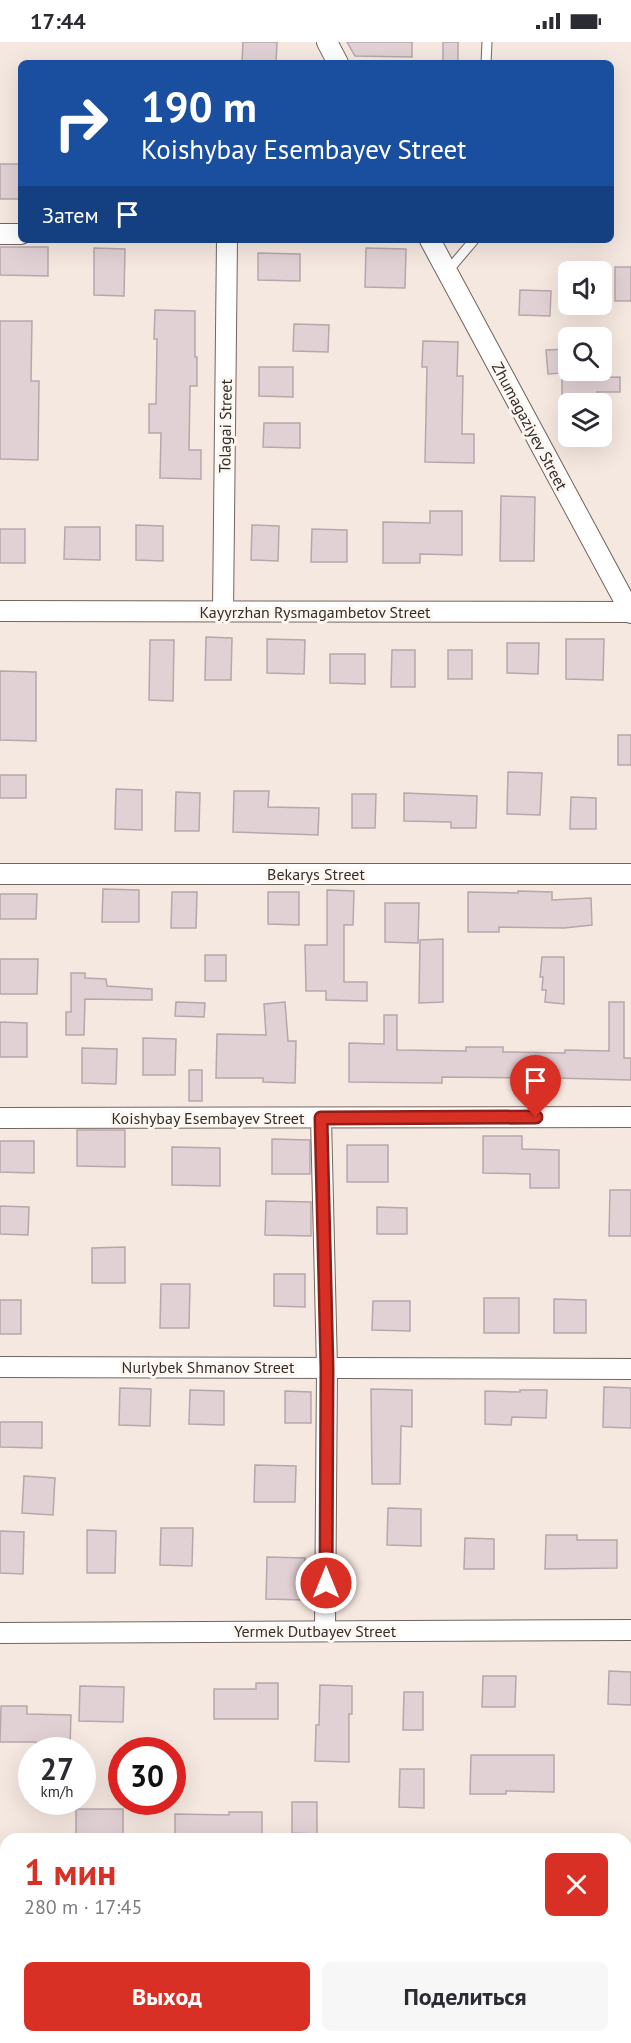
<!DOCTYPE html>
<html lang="ru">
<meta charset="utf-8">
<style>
:root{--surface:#fff;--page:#f7f7f7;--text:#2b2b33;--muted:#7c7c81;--accent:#d93025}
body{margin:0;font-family:"PT Sans",sans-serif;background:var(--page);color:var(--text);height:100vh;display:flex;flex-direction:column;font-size:22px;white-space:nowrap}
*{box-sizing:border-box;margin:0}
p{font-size:20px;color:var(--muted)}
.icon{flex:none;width:33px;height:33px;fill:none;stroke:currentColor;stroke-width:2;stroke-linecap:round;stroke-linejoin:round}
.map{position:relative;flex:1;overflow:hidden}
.drawer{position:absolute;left:0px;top:1791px;width:632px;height:210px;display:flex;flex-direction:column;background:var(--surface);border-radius:18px 18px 0 0;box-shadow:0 6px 24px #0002}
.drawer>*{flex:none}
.top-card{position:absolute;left:18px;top:18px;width:596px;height:183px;border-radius:9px;box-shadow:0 6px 24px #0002;background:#1a4fa0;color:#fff;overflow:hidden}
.fabs{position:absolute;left:558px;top:219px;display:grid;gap:12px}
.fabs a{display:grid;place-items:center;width:54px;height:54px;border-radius:9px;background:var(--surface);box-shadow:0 6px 24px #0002;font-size:30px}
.speed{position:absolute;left:18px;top:1695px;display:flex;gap:12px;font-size:30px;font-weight:700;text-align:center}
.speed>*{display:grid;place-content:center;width:78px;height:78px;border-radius:50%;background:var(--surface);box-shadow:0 6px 24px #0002;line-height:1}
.speed small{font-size:15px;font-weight:400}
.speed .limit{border:9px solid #d22;background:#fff;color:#111}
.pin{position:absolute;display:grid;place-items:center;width:51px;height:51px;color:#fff;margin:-62px -26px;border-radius:50% 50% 50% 0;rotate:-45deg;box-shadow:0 0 6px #0007}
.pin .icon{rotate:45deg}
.me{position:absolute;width:66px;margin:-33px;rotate:0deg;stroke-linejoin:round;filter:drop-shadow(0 0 4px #0008)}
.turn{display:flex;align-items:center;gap:21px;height:126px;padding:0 24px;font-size:27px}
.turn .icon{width:78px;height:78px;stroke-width:2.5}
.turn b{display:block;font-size:42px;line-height:51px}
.then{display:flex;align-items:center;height:57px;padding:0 24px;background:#0003;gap:12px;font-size:22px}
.round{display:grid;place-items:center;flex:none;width:63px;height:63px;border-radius:9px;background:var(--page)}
.summary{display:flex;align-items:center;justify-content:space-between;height:102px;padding:0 24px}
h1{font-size:36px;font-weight:800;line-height:45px;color:var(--accent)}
.button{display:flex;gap:12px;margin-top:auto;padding:12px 24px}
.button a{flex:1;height:69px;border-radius:9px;background:var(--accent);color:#fff;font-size:24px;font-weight:800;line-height:69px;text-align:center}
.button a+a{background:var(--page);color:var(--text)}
.status{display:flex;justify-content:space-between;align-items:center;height:42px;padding:0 30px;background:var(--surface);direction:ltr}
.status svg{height:16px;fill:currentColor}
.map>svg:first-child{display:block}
.building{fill:#e1d1d5;stroke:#b6a7ab;stroke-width:1.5}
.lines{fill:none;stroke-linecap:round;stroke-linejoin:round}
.lane-casing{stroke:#71665f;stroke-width:11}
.street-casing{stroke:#71665f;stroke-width:22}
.lane{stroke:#fff;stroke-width:9}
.street{stroke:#fff;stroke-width:20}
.route-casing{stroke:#8d1f18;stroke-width:15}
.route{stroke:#d93025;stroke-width:10}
.labels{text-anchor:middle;stroke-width:6;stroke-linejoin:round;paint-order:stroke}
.street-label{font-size:16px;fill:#342f2c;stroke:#fef6f1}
</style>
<div class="status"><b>17:44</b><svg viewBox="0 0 49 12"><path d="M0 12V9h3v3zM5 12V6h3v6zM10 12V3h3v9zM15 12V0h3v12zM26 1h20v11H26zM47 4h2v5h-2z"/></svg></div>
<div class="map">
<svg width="631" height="2001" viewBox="0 0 631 2001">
<rect width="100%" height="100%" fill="#f5e8e0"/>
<path class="building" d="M243 0H277L276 21H242Z
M347 0H412V15L355 14Z
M443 0H458V21H443Z
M0 122H21V157H0Z
M0 205H48V234L0 233Z
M94 206 125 207 124 254 94 253Z
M366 206 406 207 405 246 365 245Z
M258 211 300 212V239L258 238Z
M615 225H631V259H615Z
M520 248 551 249 550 274 519 273Z
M155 268 195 269V315H197V344H190L189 408H201V437L160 436 161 391H149V362H156L157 297H154Z
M0 279H32L31 339H39L38 418 0 417Z
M294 282 329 283 328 310 293 309Z
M423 299 458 300 457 334H463L462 392H474V421L425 420 427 325H422Z
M568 307V328H585L586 336 620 335V350H597V359H587V362H562V331L548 332 546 308Z
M259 325H293V355L259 354Z
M264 381H300V406L263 405Z
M501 454 535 455 534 519H500Z
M430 469H462V513L420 512V521H383V480L430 481Z
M136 483 163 484V519L136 518Z
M252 483 279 484 278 519 251 518Z
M65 485H100V518L64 517Z
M0 487H25V521H0Z
M312 487 347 488V520H311Z
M206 595 232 596 231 638H205Z
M267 597 305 598 304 632 267 631Z
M566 597H604L603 638 566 637Z
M150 598H174L173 659 149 658Z
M507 601H539L538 632 507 631Z
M392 608H415V645H391Z
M448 608H472V637H448Z
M330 612H365V642L330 641Z
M0 629 36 630V699L0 698Z
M618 693H631V723H618Z
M508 730 542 731 540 773 507 772Z
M0 733H26V756H0Z
M116 747 142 748V788L115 787Z
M234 749H269L268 765 319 766 318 793 233 790Z
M176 750 200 751 199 789H175Z
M404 751 477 754 476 786H451V780L404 779Z
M352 752H376L375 786H352Z
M571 755 596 756V787H570Z
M103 847 139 848V880H102Z
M327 848 354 849 353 883H344V940H367V959L326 958V949H306L305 903H327Z
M518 849 552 850V858L591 856 592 883 564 886 499 885V890H468V850L518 851Z
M172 850H197L196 886H171Z
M268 850H299V883L268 882Z
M0 852H37L36 877H0Z
M385 861H419L418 901 385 900Z
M443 897V960L419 961 420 898Z
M205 913H226V939H205Z
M542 915H564V962L545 960 546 948H542L543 935H540Z
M0 917H38L37 952H0Z
M71 931H85V936L106 937 107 944 152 947V958L85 957 84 993H66V970H71Z
M176 960 205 961 204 975 175 974Z
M285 960 288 999H296L295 1041 263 1040V1036H216L217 992 266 993 264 962Z
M609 960H624V1016H631V1038L555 1036V1040H525V1036L442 1035V1041L349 1040V1001L384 1002V973H397V1008L466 1009V1005H503V1010L565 1011V1008L609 1009Z
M0 980 27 981V1015H0Z
M143 996 176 997 175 1033H143Z
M82 1006 117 1007 116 1042 82 1041Z
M189 1028H202V1059H189Z
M77 1088H125V1125L77 1124Z
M483 1094H522V1107L559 1108V1146H530V1132L483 1131Z
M272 1097 310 1098V1132H272Z
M0 1099H34V1131L0 1130Z
M347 1103H388V1140H347Z
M172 1105 220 1106V1144L172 1143Z
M610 1148H631V1194H609Z
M266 1159 311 1160V1194L265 1193Z
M0 1164 29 1165 28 1193 0 1192Z
M377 1165 407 1166V1192H377Z
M125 1205V1241H92V1206Z
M274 1232H305V1265L274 1264Z
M161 1242H190L189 1286H160Z
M484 1256H519V1291H484Z
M554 1257 586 1258V1291H554Z
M0 1258H21V1292H0Z
M373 1259H410V1289L372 1288Z
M604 1345 631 1346V1386L603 1385Z
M120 1346 151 1347 150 1384 119 1383Z
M371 1347 412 1348V1385L401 1384 400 1442H372Z
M190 1348 224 1349V1383L189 1382Z
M520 1348H547L546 1376 512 1375 511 1383 485 1382V1349L520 1350Z
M285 1349 311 1350V1381H285Z
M0 1380H42V1406L0 1405Z
M255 1423 296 1424 295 1460H254Z
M24 1434 55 1436 53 1473 22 1471Z
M388 1466 421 1467V1504L387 1503Z
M161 1486H193L192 1524 160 1523Z
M87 1488 116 1489 115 1531H87Z
M0 1489 24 1490 23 1532 0 1531Z
M546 1493H577V1498H617V1526L545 1527Z
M465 1496 494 1497V1527H464Z
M267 1515 305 1516 304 1558 266 1557Z
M609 1629 631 1630V1663L608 1662Z
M483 1634H516L515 1665H482Z
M256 1641H278V1677H214V1647H256Z
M320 1643 352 1644V1672H349V1720L315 1719 316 1683H319Z
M80 1644 124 1645 123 1680 79 1679Z
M404 1650H423V1688H403Z
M1 1664H27V1672L71 1673 70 1705H36V1700H0Z
M471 1713H554V1750L506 1749V1752H470Z
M400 1727H424V1766L399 1765Z
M292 1760H317V1792L292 1791Z
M76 1767H123V1797H76Z
M229 1770H262V1797H175V1772L229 1773Z"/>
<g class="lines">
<g class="lane-casing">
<path id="lane" d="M486 21 487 0
M447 230 474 198"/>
</g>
<g class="street-casing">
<path id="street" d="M327 0 338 21
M0 192H21
M430 198 631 571
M0 569 631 570
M223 570 227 198
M0 832H631
M0 1076 631 1075
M321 1076 327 1326 325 1589
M0 1325 631 1327
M0 1591 631 1588
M626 1815H631
M0 1837H6"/>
</g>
<use href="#lane" class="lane"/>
<use href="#street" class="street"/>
</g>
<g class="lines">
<g class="route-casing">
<path id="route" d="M326 1541 327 1326 321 1076 536 1075"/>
</g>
<use href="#route" class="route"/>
</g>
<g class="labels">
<g class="street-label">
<text transform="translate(225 384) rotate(-89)" y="6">Tolagai Street</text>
<text transform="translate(530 384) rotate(62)" y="6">Zhumagaziyev Street</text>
<text x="315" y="576">Kayyrzhan Rysmagambetov Street</text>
<text x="316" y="838">Bekarys Street</text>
<text x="208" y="1082">Koishybay Esembayev Street</text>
<text x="208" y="1331">Nurlybek Shmanov Street</text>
<text x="315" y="1595">Yermek Dutbayev Street</text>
</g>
</g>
</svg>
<div class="fabs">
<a><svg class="icon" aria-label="sound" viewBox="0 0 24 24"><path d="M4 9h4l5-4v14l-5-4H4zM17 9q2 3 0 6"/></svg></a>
<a><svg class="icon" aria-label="search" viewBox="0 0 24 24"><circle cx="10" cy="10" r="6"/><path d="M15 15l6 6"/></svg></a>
<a><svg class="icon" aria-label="layers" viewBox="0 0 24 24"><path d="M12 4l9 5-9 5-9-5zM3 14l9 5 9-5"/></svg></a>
</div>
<div class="speed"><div>27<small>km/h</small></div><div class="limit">30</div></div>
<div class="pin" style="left:536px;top:1075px;background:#d93025"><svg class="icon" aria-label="arrive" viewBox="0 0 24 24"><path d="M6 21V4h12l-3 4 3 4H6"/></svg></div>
<svg class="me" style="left:326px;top:1541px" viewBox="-20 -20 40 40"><circle r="17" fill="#d93025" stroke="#fff" stroke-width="3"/><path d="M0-11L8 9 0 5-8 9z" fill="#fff"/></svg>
<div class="top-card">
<div class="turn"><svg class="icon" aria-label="right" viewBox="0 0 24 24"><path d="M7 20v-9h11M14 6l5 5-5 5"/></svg><div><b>190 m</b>Koishybay Esembayev Street</div></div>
<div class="then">Затем<svg class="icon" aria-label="arrive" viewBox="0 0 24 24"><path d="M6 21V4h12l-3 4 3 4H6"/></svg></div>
</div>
<section class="drawer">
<div class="summary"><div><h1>1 мин</h1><p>280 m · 17:45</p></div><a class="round" style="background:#d93025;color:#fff"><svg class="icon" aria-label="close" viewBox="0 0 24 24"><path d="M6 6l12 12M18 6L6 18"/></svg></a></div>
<div class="button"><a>Выход</a><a>Поделиться</a></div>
</section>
</div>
